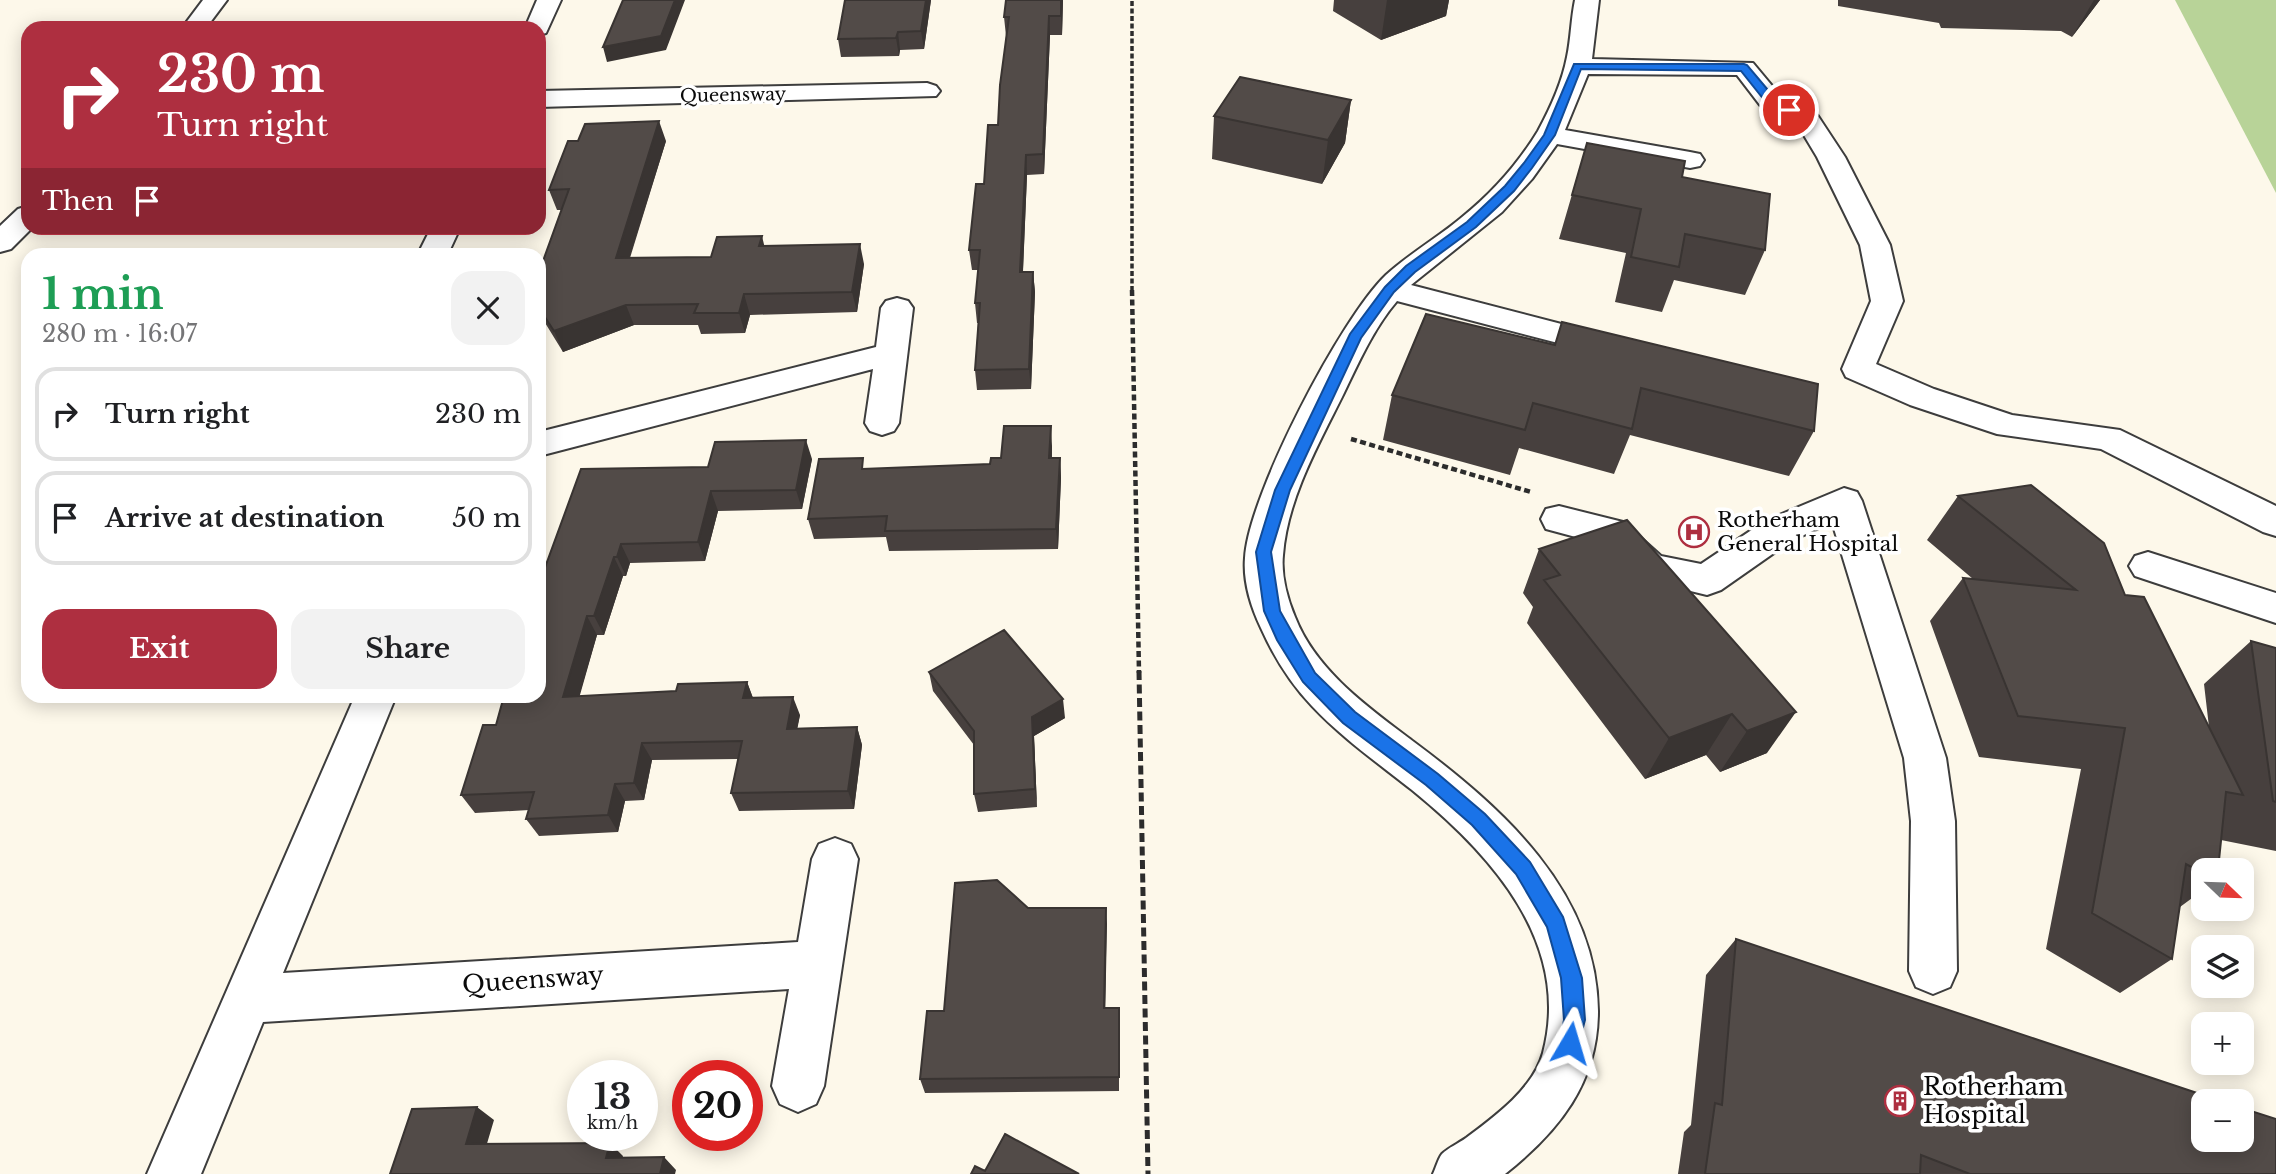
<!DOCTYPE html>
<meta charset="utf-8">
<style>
:root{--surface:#fff;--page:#f2f2f2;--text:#202124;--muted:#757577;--line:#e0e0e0;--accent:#ae2f40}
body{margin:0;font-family:"Libre Baskerville",serif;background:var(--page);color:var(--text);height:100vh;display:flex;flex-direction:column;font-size:26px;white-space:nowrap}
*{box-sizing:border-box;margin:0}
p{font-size:23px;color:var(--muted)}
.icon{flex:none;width:38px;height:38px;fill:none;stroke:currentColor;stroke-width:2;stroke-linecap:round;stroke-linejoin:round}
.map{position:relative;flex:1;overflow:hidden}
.panel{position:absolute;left:21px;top:248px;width:525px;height:455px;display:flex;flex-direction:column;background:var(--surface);border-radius:21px;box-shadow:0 4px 18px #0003}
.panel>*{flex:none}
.hud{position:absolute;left:21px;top:21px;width:525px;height:214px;border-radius:21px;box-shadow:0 4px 18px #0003;background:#ae2f40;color:#fff;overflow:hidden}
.needle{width:46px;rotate:113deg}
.tools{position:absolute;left:2191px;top:858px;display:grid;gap:14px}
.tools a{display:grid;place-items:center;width:63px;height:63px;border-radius:14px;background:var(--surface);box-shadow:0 4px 18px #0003;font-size:35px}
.speed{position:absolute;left:567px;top:1060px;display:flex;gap:14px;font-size:35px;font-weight:700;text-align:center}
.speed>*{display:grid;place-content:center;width:91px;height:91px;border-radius:50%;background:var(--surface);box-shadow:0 4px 18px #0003;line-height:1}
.speed small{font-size:18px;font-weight:400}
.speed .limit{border:10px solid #d22;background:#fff;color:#111}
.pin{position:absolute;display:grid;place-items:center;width:60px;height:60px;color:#fff;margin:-30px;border:4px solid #fff;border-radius:50%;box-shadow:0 2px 7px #0007}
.me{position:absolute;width:77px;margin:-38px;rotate:7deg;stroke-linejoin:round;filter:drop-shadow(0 0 5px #0008)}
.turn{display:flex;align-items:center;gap:24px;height:147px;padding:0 21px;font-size:32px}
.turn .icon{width:91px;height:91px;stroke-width:2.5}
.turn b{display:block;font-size:49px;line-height:60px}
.then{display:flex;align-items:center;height:66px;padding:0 21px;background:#0003;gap:14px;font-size:26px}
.round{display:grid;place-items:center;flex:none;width:74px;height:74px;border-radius:21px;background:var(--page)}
.overview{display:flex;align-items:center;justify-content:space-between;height:119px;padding:0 21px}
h1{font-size:42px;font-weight:700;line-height:52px;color:#1e9e55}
.button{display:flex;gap:14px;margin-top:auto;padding:14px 21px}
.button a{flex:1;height:80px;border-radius:21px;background:var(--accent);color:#fff;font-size:28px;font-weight:700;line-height:80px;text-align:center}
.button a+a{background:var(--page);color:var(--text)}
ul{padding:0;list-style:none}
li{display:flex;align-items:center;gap:21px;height:94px;margin:0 14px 10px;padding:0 7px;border:4px solid var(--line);border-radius:21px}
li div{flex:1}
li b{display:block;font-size:26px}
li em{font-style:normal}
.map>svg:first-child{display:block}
.forest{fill:#b8d398}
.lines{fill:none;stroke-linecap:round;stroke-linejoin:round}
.minor-casing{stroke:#3d3d3d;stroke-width:4}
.path-far2{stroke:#2c2c2c;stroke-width:3.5;stroke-dasharray:5 2.5;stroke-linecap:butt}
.path-far1{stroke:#2c2c2c;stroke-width:4.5;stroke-dasharray:6 3.5;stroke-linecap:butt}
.path{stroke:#2c2c2c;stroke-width:5;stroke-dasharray:9 4.5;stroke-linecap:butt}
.minor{fill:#fff;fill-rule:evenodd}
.wall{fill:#47403e}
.shaded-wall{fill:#393432}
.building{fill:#524b48;stroke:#393432;stroke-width:2}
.route{fill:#1a73e8;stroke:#114b97;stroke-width:2}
.labels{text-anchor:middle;stroke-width:7;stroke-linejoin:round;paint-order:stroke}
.far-street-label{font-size:18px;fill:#0a0a0a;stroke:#fff}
.poi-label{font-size:21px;fill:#0a0a0a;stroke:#fff;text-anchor:start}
.near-street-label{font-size:24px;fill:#0a0a0a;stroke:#fff}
.near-poi-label{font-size:24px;fill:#0a0a0a;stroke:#fff;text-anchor:start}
</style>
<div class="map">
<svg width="2276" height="1174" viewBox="0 0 2276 1174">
<rect width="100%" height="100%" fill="#fdf8ea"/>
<path class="forest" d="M2175 0H2276V193Z"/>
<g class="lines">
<g class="minor-casing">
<path id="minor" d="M203 0H227L206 28H182Z
M537 0H561L546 33 539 35V28H525Z
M1575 0H1599L1592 59 1753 63 1778 93 1818 116 1845 157 1890 245 1903 301 1876 364 1934 389 2012 415 2120 430 2276 506V536L2263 532 2101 449 1997 434 1910 405 1846 377 1842 369 1871 301 1860 245 1817 157 1799 127 1760 105 1737 75 1588 74 1565 130 1690 152 1700 154 1704 160 1700 166 1690 168 1557 144 1532 179 1502 212 1411 285 1569 326 1574 333 1569 340 1558 343 1397 301C1373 329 1358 364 1342 397 1318 445 1287 500 1283 555 1281 574 1287 598 1295 617 1316 671 1369 708 1414 742 1501 807 1597 891 1598 1011 1598 1083 1559 1131 1505 1174H1433C1436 1168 1438 1159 1442 1154 1448 1148 1459 1143 1466 1138 1494 1117 1533 1089 1543 1053 1572 943 1491 854 1412 790 1378 763 1342 738 1312 706 1290 683 1274 657 1261 628 1251 607 1243 581 1245 558 1248 496 1341 318 1386 275 1409 254 1437 238 1461 218 1491 194 1518 164 1538 131 1550 109 1562 83 1567 57 1571 38 1571 19 1575 0Z
M927 83 936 86 940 91 936 96 539 107V91Z
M28 206V228H32L11 249 0 252V226L18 209Z
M431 228H460L447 256H417Z
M897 298 908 301 913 308 899 423 894 431 882 435 870 431 865 423 873 369 539 456V432L876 347 881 308 886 301Z
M1844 488 1857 492 1862 501 1946 758 1955 821 1957 971 1950 987 1933 994 1916 987 1909 971 1911 821 1904 758 1832 522 1791 541 1721 590 1707 595 1637 578 1598 543 1546 529 1541 519 1546 509 1559 506 1623 522 1661 556 1701 564 1765 521Z
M2148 552 2276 593V623L2135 576 2129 566 2135 556Z
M355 696H396L283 973 798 942 812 859 819 844 835 838 851 844 858 859 824 1086 816 1104 798 1112 780 1104 772 1086 789 989 263 1022 201 1174H147Z"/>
</g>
<path class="path-far2" d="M1132 291V0"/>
<path class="path-far1" d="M1132 290 1139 673
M1351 439 1531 492"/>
<path class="path" d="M1139 671 1148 1174"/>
<use href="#minor" class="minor"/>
</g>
<path class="wall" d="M845 0H931L924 49 900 50 899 56 841 57 838 39Z
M1006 0H1063L1062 35H1050L1044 174 1027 175 1023 272H1033L1035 292 1031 389 977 390 975 370 978 323H977L975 303 978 270H972L969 250 998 125 1006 36 1004 17Z
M1334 0H1449L1446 16 1381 40 1333 11Z
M1838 0H2100L2072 37 2061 31 1941 28 1939 23 1838 6Z
M1351 100 1345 143 1322 184 1212 159 1214 116Z
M666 141 630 258 711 257 764 246 864 264 857 312 750 315 745 333 701 334 698 325H634L563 352 539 313V262L543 261 561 210H557L549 190Z
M1587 143 1682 177 1765 250 1745 295 1674 280 1662 312 1615 302 1626 253 1559 239Z
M1426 314 1814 431 1789 476 1630 435 1614 474 1519 448 1510 475 1383 440 1392 395Z
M1052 446V458H1060L1061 478 1058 549 889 551 886 537 814 539 808 519 866 469 990 464 1001 458Z
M812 459 802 509 718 511 705 561 630 563 626 576H623L604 635H597L579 696 676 691 747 682 753 698 800 715 797 728 857 727 862 745 854 809 739 811 731 793 738 759 652 760 644 800 625 801 618 832 539 836 526 819 529 810 475 813 461 795 496 725 539 584 708 467Z
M1958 496 2125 595 2209 727 2204 684 2251 641 2276 648V851L2221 840 2203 870V890L2180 907 2172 959 2120 993 2046 949 2081 769 1979 757 1930 621 1963 578 1973 579 1927 540Z
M1627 520 1767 753 1720 772 1706 755 1645 779 1527 623 1533 607 1523 593 1539 549Z
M929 672 1065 718 1034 736 1037 807 978 812 974 794V745L933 691Z
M1028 908H1106L1105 1008 1119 1024V1091L925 1093 920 1079 944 1011Z
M1736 939 2276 1174H1678L1684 1132 1691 1125 1706 975Z"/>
<path class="shaded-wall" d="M675 0H685L666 50 607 62 603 47Z
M926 0H931L924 49 921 31Z
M1061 0H1063L1062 35 1061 16Z
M1387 0H1449L1446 16 1381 40Z
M2094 0H2100L2072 37Z
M1049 16 1050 35 1044 174 1043 154Z
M898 32 900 50 899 56 896 38Z
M1351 100 1345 143 1322 184 1328 140Z
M659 121 666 141 623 278 616 258Z
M1026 155 1027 175 1022 292 1020 272Z
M762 236 767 257 759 246Z
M860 244 864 264 857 312 852 292Z
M1033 272 1035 292 1031 389 1029 369Z
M744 294 750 315 745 333 739 313Z
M626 305 634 325 563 352 554 331Z
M1051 426 1052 446 1051 478 1049 458Z
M806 440 812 459 802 509 796 490Z
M1060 458 1061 478 1058 549 1056 529Z
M711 491 718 511 705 561 698 542Z
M621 544 630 563 626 576 617 557Z
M614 557 623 576 604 635 594 616Z
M587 616 597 635 574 716 563 697Z
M747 682 754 701 743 698Z
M793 697 800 715 794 746 787 729Z
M1063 699 1065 718 1034 736 1037 807 1035 789 1032 717Z
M1796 712 1767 753 1720 772 1747 731Z
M1732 714 1706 755 1645 779 1669 738Z
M857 727 862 745 854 809 848 791Z
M642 743 652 760 644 800 634 783Z
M615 784 625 801 618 832 608 815Z
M1106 908 1107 924 1105 1024 1104 1008Z
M477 1107 494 1120 483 1157 466 1144Z
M610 1143 623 1156 620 1170 606 1158Z
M664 1157 676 1170 675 1174H660Z"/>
<path class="building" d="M623 0H675L661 36 603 47Z
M845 0H926L921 31 898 32 896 38 838 39Z
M1006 0H1061V16H1049L1043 154 1026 155 1020 272H1033L1029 369 975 370 980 303H975L980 250H969L976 184H984L988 125H998L1000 85 1009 17H1004Z
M1240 77 1351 100 1328 140 1214 116Z
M659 121 616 258 711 257 717 237 762 236 759 246 860 244 852 292 744 294 739 313H694L698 304 626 305 554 331 539 308V262L543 261 569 189 549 190 568 141H578L585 124Z
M1587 143 1685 161 1682 177 1770 194 1765 250 1685 234 1679 267 1631 257 1641 209 1572 195Z
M1426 314 1555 345 1562 322 1818 384 1814 431 1641 388 1632 429 1533 403 1525 430 1392 395Z
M1004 426H1051L1049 458H1060L1056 529 885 531 887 516 808 519 819 459 863 458 862 469 990 464 991 458H1001Z
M806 440 796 490 711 491 698 542 621 544 617 557H614L594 616H587L563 697 676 691 678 684 747 682 743 698 793 697 787 729 857 727 848 791 731 793 742 741 642 743 634 783 615 784 608 815 526 819 534 792 461 795 483 725H496L504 696H539V584L581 469 708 467 715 442Z
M2031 485 2104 543 2125 595 2144 597 2243 795 2226 792 2218 870H2203V873L2186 864 2172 959 2092 913 2125 728 2018 716 1963 578 2076 590 1958 496Z
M1627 520 1796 712 1747 731 1732 714 1669 738 1544 580 1560 575 1539 549Z
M1004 630 1063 699 1032 717 1035 789 974 794V731L929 672Z
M2251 641 2276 648V802L2273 801Z
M997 880 1028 908H1106L1104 1008H1119V1077L920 1079 927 1011H944L955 883Z
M1736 939 2221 1101H2203V1139H2242V1108L2276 1119V1174H1970L1921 1155 1920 1174H1705L1715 1103 1722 1105Z
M477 1107 466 1144 610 1143 606 1158 664 1157 660 1174H390L412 1109Z
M1005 1134 1079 1174H971L975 1166 985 1171Z"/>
<path class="route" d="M1574 64H1744L1747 65 1773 96 1794 110 1785 112 1765 101 1741 71 1581 69 1555 135 1532 168 1514 191 1476 227 1415 272 1394 292 1361 338 1290 490 1271 552 1280 611 1315 673 1355 712 1438 774 1485 814 1530 862 1563 917 1582 978 1585 1020 1577 1050 1570 1053 1562 1050 1559 1043 1564 1020 1561 978 1547 927 1516 874 1472 825 1426 785 1343 723 1303 682 1277 640 1264 611 1256 552 1275 490 1350 334 1385 287 1406 266 1467 222 1505 186 1524 163 1544 135Z"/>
<defs>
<g id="hospital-ring" transform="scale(1.575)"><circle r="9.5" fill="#fff" stroke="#ae2f40" stroke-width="1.5"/><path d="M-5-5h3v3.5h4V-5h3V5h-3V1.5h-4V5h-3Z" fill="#ae2f40"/></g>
<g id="building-ring" transform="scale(1.575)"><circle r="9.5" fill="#fff" stroke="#ae2f40" stroke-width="1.5"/><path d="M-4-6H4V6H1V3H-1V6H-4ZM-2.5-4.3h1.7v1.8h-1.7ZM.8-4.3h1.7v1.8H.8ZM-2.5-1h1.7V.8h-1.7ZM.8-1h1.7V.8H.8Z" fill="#ae2f40"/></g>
</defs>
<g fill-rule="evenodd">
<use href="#hospital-ring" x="1694" y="532"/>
<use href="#building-ring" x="1900" y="1101"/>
</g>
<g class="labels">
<g class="far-street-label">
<text transform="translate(733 95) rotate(-1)" y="6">Queensway</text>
</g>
<g class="poi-label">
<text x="1717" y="527">Rotherham<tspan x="1717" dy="24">General Hospital</tspan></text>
</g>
<g class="near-street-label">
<text transform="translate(533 980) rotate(-4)" y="8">Queensway</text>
</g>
<g class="near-poi-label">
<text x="1923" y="1095">Rotherham<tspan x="1923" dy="28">Hospital</tspan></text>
</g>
</g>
</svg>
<div class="tools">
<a><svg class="needle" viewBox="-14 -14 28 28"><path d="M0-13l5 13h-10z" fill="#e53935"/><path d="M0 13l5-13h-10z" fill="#757577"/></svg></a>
<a><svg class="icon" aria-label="layers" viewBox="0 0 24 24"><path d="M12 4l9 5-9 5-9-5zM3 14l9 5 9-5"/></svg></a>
<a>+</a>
<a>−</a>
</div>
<div class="speed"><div>13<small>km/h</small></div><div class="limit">20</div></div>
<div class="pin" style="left:1789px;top:110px;background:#d93025"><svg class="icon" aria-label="arrive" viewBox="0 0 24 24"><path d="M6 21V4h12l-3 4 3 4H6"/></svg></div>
<svg class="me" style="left:1570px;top:1043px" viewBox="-20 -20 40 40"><path d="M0-17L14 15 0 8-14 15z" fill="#1a73e8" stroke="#fff" stroke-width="4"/></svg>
<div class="hud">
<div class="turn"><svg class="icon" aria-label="right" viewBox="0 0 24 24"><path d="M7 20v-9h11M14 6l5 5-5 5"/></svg><div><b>230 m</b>Turn right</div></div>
<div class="then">Then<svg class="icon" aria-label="arrive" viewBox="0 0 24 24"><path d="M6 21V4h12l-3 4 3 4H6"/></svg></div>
</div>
<section class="panel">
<div class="overview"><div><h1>1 min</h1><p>280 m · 16:07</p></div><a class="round"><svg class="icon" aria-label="close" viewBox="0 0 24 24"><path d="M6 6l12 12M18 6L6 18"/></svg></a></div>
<ul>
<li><svg class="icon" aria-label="right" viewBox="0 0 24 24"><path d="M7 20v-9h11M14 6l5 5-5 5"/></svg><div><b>Turn right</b></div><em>230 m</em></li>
<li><svg class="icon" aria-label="arrive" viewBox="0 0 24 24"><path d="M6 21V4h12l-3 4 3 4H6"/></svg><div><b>Arrive at destination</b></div><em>50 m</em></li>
</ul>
<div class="button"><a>Exit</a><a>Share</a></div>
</section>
</div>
